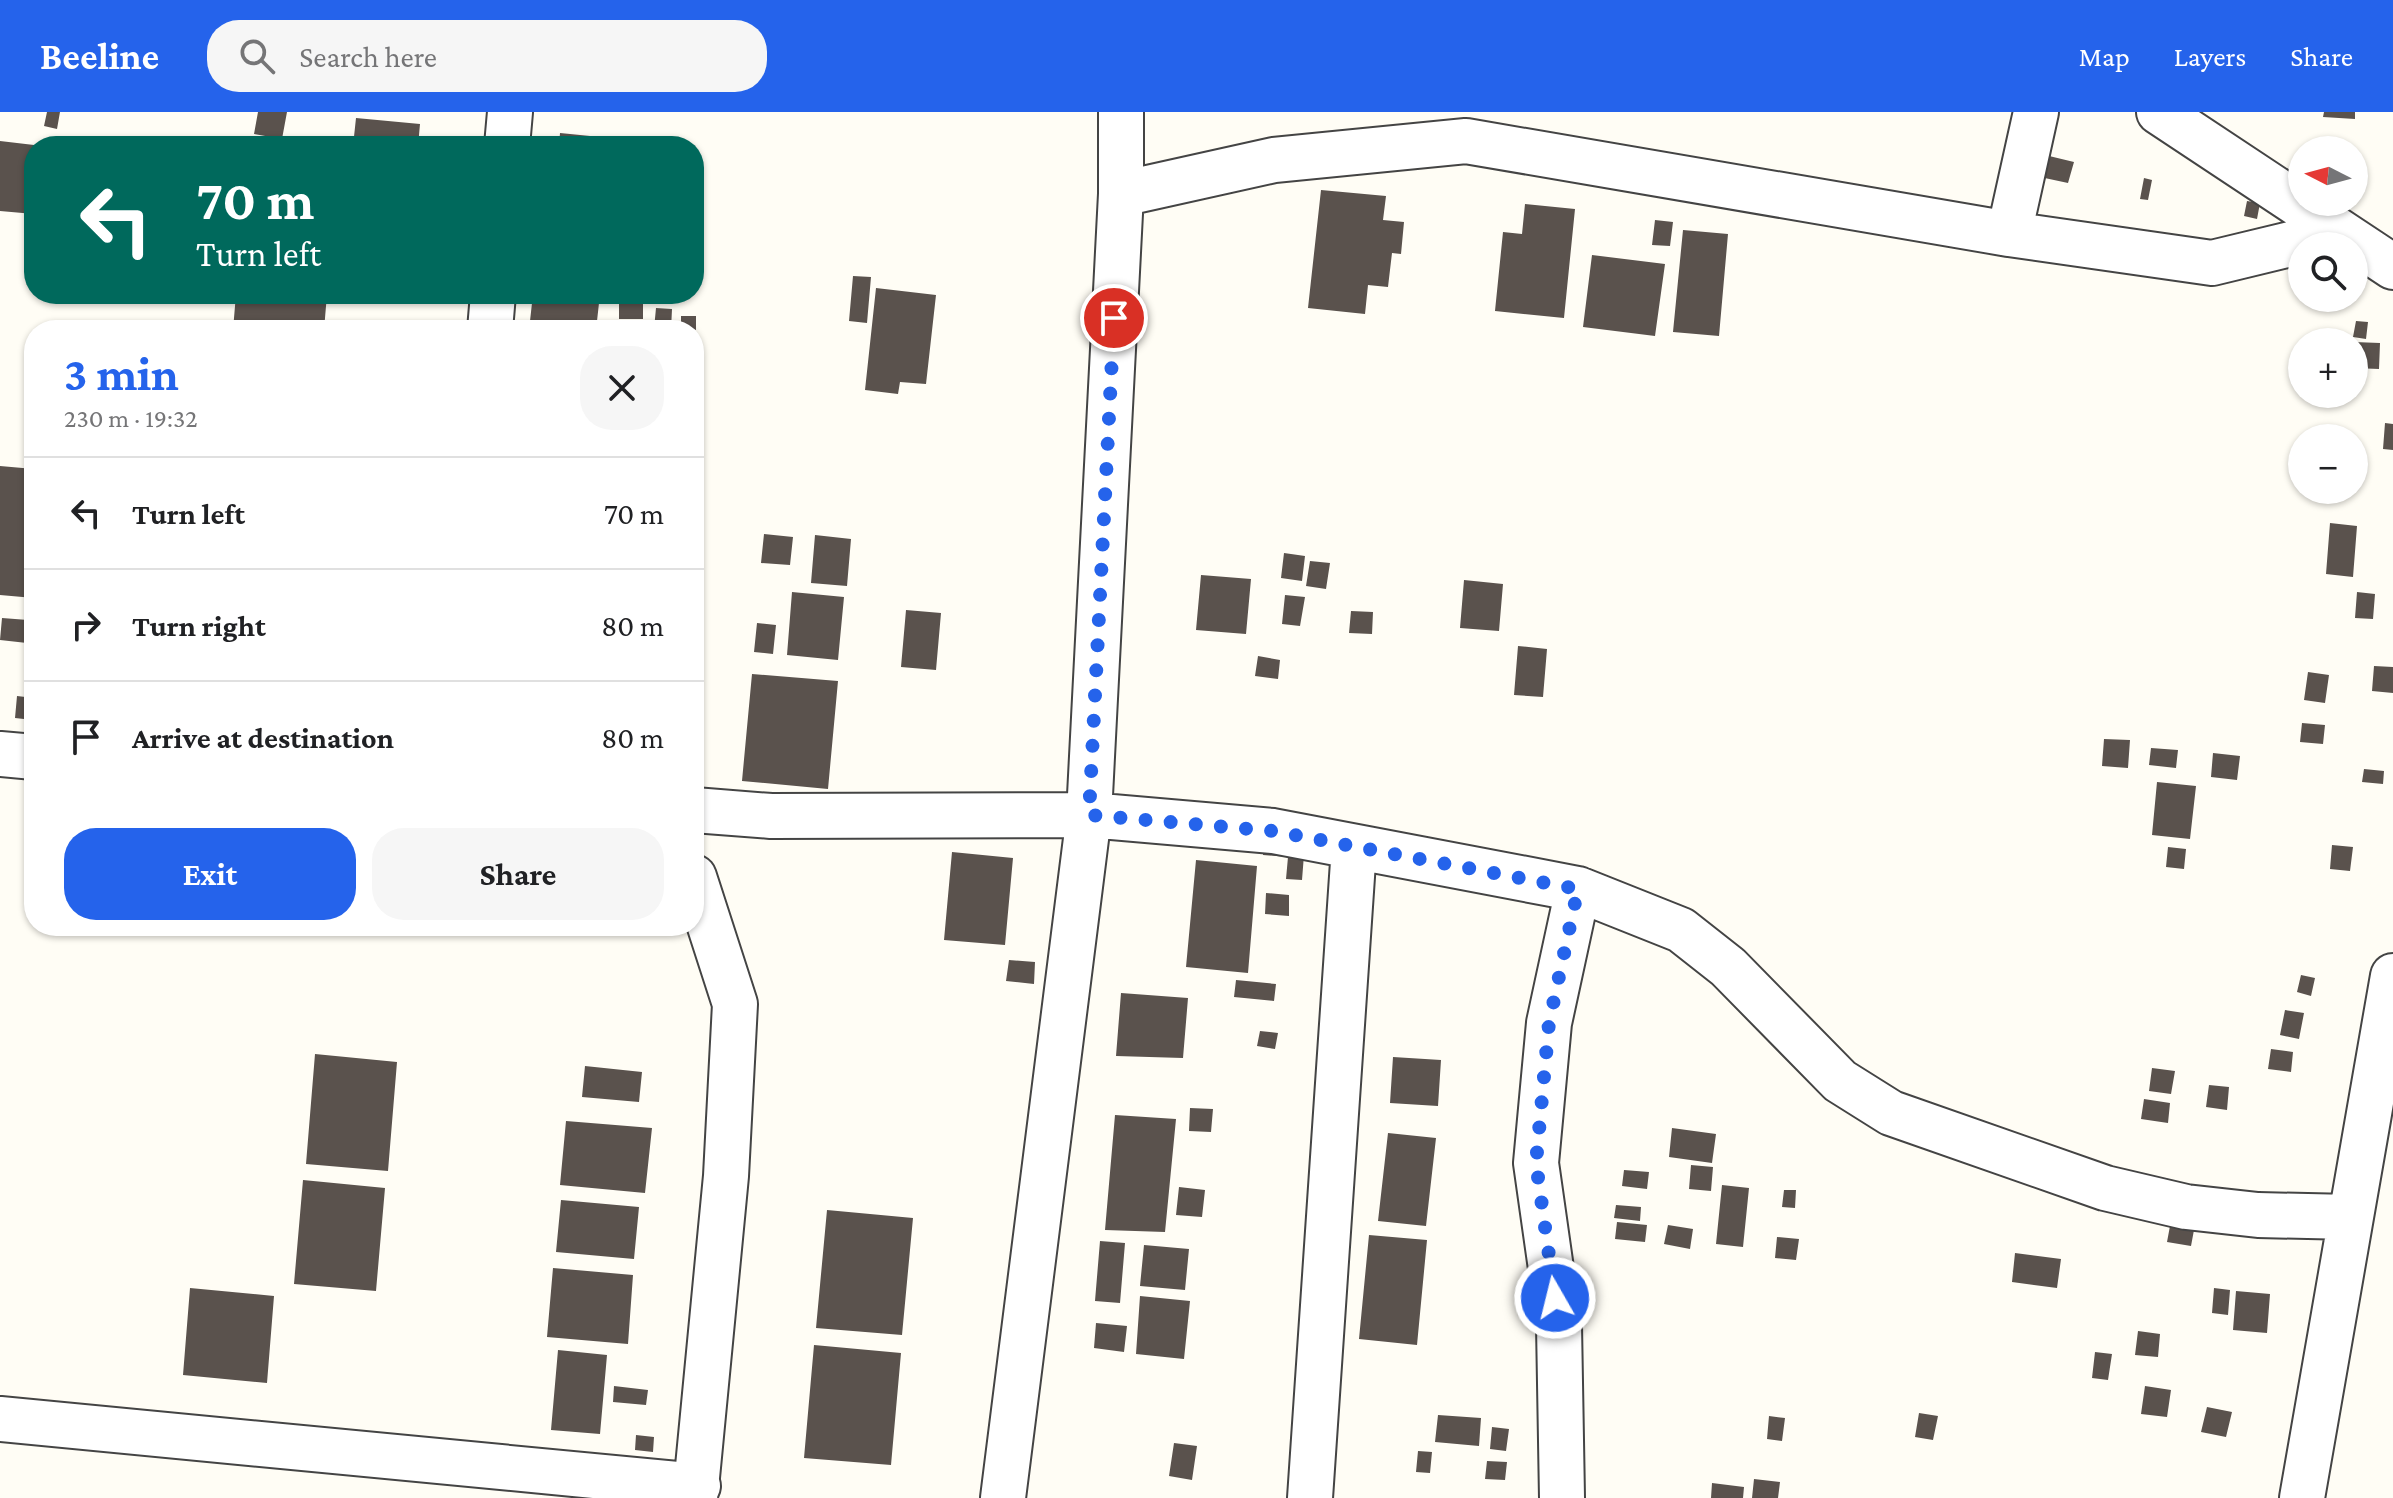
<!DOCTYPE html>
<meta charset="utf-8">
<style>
:root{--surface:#fff;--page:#f6f6f6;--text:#202124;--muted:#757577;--line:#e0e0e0;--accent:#2563eb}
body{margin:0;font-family:"Crimson Pro",serif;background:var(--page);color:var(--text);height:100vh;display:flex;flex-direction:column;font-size:30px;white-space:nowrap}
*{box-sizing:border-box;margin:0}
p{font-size:26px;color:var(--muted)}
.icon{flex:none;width:44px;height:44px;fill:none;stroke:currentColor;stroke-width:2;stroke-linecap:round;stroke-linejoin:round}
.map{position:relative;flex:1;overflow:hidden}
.sheet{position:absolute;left:24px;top:208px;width:680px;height:616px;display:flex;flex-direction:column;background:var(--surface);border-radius:32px;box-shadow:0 2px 6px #0004}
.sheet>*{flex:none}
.banner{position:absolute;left:24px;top:24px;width:680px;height:168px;border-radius:32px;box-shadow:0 2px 6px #0004;background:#00695c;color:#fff;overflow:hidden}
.needle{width:52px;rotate:276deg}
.fabs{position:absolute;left:2288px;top:24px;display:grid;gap:16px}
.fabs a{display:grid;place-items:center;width:80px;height:80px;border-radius:50%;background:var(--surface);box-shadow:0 2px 6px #0004;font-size:40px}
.pin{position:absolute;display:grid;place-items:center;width:68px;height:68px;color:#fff;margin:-34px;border:4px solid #fff;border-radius:50%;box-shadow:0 2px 8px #0007}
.me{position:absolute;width:88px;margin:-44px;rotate:352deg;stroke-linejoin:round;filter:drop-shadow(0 0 6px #0008)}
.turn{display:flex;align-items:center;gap:28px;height:168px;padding:0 40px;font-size:36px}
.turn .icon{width:104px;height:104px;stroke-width:2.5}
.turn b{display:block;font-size:56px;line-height:68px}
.round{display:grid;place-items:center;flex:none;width:84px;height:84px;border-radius:32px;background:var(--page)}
.summary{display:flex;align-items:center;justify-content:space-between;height:136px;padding:0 40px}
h1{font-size:48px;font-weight:700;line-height:60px;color:var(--accent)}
.button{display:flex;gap:16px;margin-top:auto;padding:16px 40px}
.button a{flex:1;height:92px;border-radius:32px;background:var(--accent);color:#fff;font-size:32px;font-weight:700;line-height:92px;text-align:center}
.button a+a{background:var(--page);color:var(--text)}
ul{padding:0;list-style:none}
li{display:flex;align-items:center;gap:24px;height:112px;padding:0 40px;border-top:2px solid var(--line)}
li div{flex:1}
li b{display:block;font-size:30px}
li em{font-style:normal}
header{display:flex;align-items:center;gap:48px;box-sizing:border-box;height:112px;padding:0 40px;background:var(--accent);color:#fff}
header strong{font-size:38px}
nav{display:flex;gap:44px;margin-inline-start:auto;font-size:28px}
.search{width:560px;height:72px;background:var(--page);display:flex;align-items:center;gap:20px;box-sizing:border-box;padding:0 28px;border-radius:32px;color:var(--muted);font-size:30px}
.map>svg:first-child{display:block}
.building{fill:#5a524d}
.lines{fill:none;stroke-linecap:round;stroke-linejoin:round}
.minor-casing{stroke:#444;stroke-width:48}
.minor{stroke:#fff;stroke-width:44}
.route{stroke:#2563eb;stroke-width:14;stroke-dasharray:0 25.2}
</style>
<header>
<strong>Beeline</strong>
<div class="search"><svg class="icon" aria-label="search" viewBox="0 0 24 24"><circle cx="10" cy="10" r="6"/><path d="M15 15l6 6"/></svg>Search here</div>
<nav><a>Map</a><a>Layers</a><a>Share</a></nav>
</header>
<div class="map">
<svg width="2393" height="1386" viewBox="0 0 2393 1386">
<rect width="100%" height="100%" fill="#fffdf5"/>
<path class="building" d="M47 0H60L57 17 44 14Z
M258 0H287L282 27 254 22Z
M2324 0H2355V7L2323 5Z
M356 6 420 12 418 34H353Z
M560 21 610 26 609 34H559Z
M0 29 34 33V102L0 99Z
M2045 43 2074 50 2068 71 2040 65Z
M2144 66 2152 68 2148 88 2140 87Z
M1321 78 1386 84 1383 108 1404 110 1401 142 1392 141 1388 175 1368 173 1365 202 1308 196Z
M2247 89 2260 91 2257 107 2244 104Z
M1525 92 1575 97 1564 206 1495 199 1503 120 1522 122Z
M1655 108 1673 110 1670 134 1652 133Z
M1683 118 1728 122 1719 224 1673 220Z
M1592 143 1665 152 1655 224 1583 215Z
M853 164 871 165 867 211 849 209Z
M876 176 936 183 926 272 900 270 898 282 865 278Z
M236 182H327L324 218H233Z
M533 182H600L596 218H529Z
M619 189 643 191V207H619Z
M656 196 672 197 671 218 654 217Z
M681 204H696V218H681Z
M2356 209 2368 210 2366 227 2353 225Z
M2354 230 2380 231 2379 257 2354 256Z
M2385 311 2393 312V338L2383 337Z
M0 354 34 357V486L0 483Z
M2330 411 2357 414 2353 465 2326 462Z
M764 422 793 425 790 453 761 451Z
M815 423 851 427 847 474 811 471Z
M1284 441 1305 444 1302 469 1281 466Z
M1310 449 1330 451 1326 477 1306 474Z
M1201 463 1251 467 1246 522 1196 518Z
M1464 468 1503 472 1499 519 1460 516Z
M792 480 844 485 838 548 787 543Z
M2357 480 2375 482 2373 507 2355 506Z
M1285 483 1305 485 1300 514 1282 512Z
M906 498 941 501 936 558 901 555Z
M1351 499 1373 500 1372 522 1349 521Z
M2 506 28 508 27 531 0 528Z
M757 511 776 513 773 542 754 540Z
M1518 534 1547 537 1543 585 1514 583Z
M1258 544 1280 548 1278 567 1255 564Z
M2374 554 2393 555V581L2372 579Z
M2308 560 2329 563 2325 591 2304 588Z
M752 562 838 569 828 677 742 669Z
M17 584 34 586 33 608 15 606Z
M2302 611 2325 613 2323 632 2300 630Z
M2104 627 2130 628 2128 656 2102 654Z
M2151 636 2178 638 2176 656 2149 653Z
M2213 641 2240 644 2237 668 2211 665Z
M2364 657 2384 659 2383 672 2362 670Z
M2157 670 2196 674 2190 727 2152 723Z
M1264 727 1305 730 1302 768 1286 767 1288 745 1263 743Z
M2332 733 2353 735 2350 759 2330 757Z
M2168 735 2186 737 2184 757 2166 755Z
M952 740 1013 746 1005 833 944 828Z
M1196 748 1257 754 1248 861 1186 855Z
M1266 781 1289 783V804L1265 802Z
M1009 848 1035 850 1034 872 1006 869Z
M2301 863 2315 866 2311 884 2297 880Z
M1236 868 1276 872 1274 889 1234 885Z
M1121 881 1188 886 1183 946 1116 944Z
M2285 898 2304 901 2299 927 2280 923Z
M1260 919 1278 921 1275 937 1257 934Z
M2271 937 2293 940 2291 960 2268 957Z
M315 942 397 950 388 1059 306 1052Z
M1393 945 1441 948 1438 994 1390 991Z
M585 954 642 960 639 990 582 985Z
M2152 956 2175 959 2171 982 2149 979Z
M2209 973 2229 975 2227 998 2206 995Z
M2144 987 2170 991 2168 1011 2141 1007Z
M1190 996 1213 997 1211 1020 1189 1019Z
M1115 1003 1176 1007 1165 1120 1105 1118Z
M566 1009 652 1016 645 1081 560 1073Z
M1672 1016 1716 1022 1712 1051 1669 1045Z
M1388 1021 1436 1026 1426 1114 1378 1109Z
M1691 1053 1713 1055 1711 1079 1689 1077Z
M1624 1058 1649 1060 1647 1077 1622 1074Z
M303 1068 385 1076 376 1179 294 1172Z
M1722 1073 1749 1076 1743 1135 1716 1132Z
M1179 1075 1205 1078 1202 1105 1176 1103Z
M1784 1078H1796L1795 1096 1782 1095Z
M561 1088 639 1095 634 1147 556 1140Z
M1616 1093 1641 1095 1640 1109 1614 1106Z
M827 1098 913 1106 902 1223 816 1216Z
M1617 1110 1647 1113 1645 1130 1615 1127Z
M1668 1113 1693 1117 1690 1137 1664 1132Z
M2170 1114 2194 1118 2191 1134 2167 1130Z
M1369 1123 1427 1128 1417 1233 1359 1227Z
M1777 1125 1799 1127 1796 1148 1775 1146Z
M1100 1129 1125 1131 1120 1191 1095 1189Z
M1144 1133 1189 1137 1185 1178 1140 1174Z
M2015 1141 2061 1147 2057 1176 2012 1170Z
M553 1156 633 1163 628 1232 547 1225Z
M190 1176 274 1184 267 1271 183 1263Z
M2214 1176 2230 1178 2228 1203 2212 1201Z
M2236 1179 2270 1182 2267 1221 2233 1218Z
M1140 1184 1190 1189 1184 1247 1136 1242Z
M1096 1211 1127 1214 1124 1240 1094 1236Z
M2138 1219 2160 1222 2158 1245 2135 1243Z
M814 1233 901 1241 891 1353 804 1346Z
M558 1238 607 1243 600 1322 551 1318Z
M2095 1240 2112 1242 2108 1268 2092 1266Z
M614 1274 648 1278 646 1293 613 1290Z
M2145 1274 2171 1278 2167 1305 2141 1302Z
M2207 1295 2232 1300 2226 1325 2201 1320Z
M1919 1301 1938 1304 1933 1328 1915 1325Z
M1438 1303 1481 1306 1479 1334 1435 1330Z
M1769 1304 1785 1306 1782 1329 1767 1327Z
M1492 1315 1509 1317 1506 1339 1490 1337Z
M636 1323 654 1325 653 1340 635 1338Z
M1174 1331 1197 1334 1192 1368 1169 1364Z
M1418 1339 1432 1340 1430 1361 1416 1360Z
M1487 1349 1507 1350 1505 1368 1485 1367Z
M1754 1367 1780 1370 1778 1386H1752Z
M1712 1371 1744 1375 1743 1386H1711Z"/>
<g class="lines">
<g class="minor-casing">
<path id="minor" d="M2159 0 2393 155
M507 34 510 0
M1121 82 1274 48 1466 29 2009 122 2036 0
M2009 122 2212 151 2340 120
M490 218 493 182
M0 642 34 645
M694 698 771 704 1089 703 1273 719 1578 777 1681 818 1728 855 1840 969 1891 1001 2105 1076 2186 1095 2258 1103 2351 1105
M694 765 735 892 726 1064 695 1386
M0 1307 698 1374
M1003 1386 1089 703 1121 82V0
M1310 1386 1354 735
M1562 1386 1559 1213 1536 1051 1549 911 1578 777
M2302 1386 2393 864"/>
</g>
<use href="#minor" class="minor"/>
</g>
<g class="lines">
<path class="route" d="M1114 206 1089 703 1273 719 1578 777 1549 911 1536 1051 1555 1186"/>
</g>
</svg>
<div class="fabs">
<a><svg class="needle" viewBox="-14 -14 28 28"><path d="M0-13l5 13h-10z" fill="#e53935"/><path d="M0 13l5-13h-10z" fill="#757577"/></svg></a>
<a><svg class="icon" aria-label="search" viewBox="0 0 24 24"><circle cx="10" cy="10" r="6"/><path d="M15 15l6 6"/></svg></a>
<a>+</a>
<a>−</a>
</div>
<div class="pin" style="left:1114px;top:206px;background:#d93025"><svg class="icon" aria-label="arrive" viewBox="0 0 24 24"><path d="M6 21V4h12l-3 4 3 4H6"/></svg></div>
<svg class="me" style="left:1555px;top:1186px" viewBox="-20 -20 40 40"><circle r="17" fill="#2563eb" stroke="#fff" stroke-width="3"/><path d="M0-11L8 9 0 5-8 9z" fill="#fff"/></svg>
<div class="banner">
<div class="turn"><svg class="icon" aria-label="left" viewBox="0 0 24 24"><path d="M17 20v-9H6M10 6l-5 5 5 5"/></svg><div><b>70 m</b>Turn left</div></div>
</div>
<section class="sheet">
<div class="summary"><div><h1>3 min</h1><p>230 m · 19:32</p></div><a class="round"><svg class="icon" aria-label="close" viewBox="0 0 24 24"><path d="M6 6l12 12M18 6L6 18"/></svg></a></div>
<ul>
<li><svg class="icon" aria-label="left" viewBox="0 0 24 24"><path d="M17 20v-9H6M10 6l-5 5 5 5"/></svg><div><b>Turn left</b></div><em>70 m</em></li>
<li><svg class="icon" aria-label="right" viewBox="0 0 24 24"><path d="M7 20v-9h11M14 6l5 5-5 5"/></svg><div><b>Turn right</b></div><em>80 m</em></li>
<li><svg class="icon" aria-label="arrive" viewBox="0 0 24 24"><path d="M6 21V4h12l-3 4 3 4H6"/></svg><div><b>Arrive at destination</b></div><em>80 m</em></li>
</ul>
<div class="button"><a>Exit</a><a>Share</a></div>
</section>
</div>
